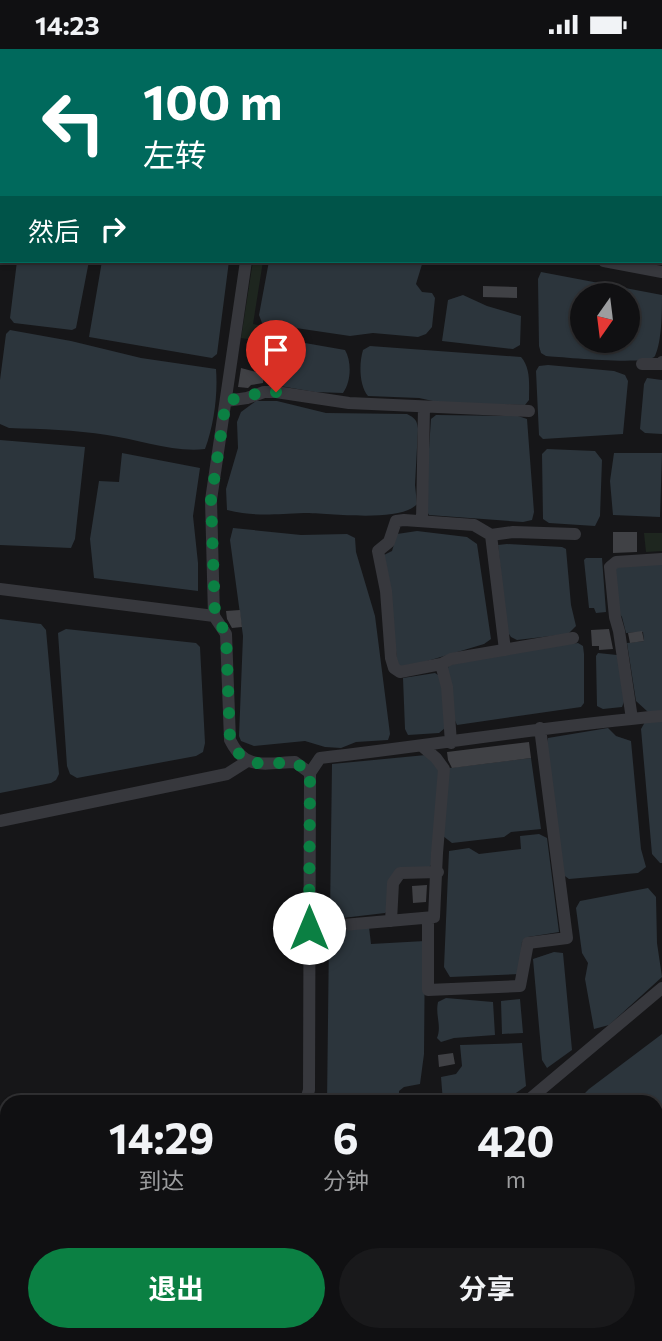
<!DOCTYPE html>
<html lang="zh">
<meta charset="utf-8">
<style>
:root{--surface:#101012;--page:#19191b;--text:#f1f3f6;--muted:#9c9d9f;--line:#303032;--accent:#0b8043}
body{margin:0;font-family:Commissioner,"Noto Sans SC",sans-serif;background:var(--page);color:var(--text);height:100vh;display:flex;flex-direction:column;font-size:26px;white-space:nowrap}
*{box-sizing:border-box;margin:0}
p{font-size:23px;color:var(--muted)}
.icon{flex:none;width:38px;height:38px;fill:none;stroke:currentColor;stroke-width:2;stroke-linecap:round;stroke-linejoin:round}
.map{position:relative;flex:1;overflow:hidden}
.sheet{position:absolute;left:0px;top:1046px;width:663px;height:247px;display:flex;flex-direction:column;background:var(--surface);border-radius:21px 21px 0 0;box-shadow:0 2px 5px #0004,0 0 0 2px var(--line)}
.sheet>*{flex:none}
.hud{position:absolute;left:0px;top:0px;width:663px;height:214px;box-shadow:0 2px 5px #0004,0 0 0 2px var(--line);background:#00695c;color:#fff;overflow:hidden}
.needle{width:46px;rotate:194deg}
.tools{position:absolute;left:570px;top:234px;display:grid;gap:14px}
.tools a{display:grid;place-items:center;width:70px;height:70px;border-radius:50%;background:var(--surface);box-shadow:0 2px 5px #0004,0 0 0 2px var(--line);font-size:35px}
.pin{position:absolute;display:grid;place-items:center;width:60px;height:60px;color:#fff;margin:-72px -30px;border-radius:50% 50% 50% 0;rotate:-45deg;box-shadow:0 0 7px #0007}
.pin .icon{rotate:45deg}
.me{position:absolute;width:77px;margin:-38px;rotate:0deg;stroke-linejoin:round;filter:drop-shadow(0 0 5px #0008)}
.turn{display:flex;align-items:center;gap:24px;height:147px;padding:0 28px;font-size:32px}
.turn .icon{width:91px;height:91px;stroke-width:2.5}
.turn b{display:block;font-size:49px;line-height:60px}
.then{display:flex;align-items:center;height:66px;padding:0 28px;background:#0003;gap:14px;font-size:26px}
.eta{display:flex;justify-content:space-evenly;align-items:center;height:119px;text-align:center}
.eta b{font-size:42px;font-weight:700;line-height:49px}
.button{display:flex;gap:14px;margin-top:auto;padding:14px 28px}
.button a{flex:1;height:80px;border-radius:42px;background:var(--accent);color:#fff;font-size:28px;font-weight:700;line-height:80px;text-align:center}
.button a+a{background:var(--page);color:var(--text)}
.status{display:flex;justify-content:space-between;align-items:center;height:49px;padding:0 35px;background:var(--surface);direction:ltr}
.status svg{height:19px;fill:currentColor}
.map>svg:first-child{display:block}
.green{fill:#1e261f}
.water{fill:#2c353c;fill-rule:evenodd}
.building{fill:#404145}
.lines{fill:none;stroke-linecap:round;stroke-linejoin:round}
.path{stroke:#3d3f44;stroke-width:2;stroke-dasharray:3.5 5;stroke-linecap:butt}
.minor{stroke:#37383d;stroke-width:12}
.route{stroke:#0b8043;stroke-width:12;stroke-dasharray:0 21.6}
</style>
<div class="status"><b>14:23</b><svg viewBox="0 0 49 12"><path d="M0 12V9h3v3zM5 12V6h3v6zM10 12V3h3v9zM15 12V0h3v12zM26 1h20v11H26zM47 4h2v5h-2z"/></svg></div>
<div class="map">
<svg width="662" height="1292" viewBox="0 0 662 1292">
<rect width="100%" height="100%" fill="#161618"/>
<path class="green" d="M253 212H263L253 275 270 278 268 293 241 289Z
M644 484H662V502L646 503Z"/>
<path class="water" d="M0 0H662V162V2H2V86Z
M17 212H89L76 279 72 281 14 274 10 269Z
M102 212H229L217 305 212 309 89 288Z
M269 212H423L416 235 422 243 432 244 435 249 432 278 426 285 418 288 373 284 350 287 262 274 259 266Z
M541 223 662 246C662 262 662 292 655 307 649 317 561 308 546 307L541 304 539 297 538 230ZM583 247H628V292H583Z
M463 246 487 257 521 267 520 296 513 300 442 292 448 251Z
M10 281 71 292 141 309 216 320C218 345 214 376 205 400 175 404 137 390 107 386 75 381 42 380 9 379L0 375V331L6 285Z
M282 290 345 301C352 313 351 333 343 344L315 343 274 336 272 330 278 293Z
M370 297 521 308C531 319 529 336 529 351L525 356 442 354 419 349 368 347C359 336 359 314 363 301Z
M548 316 614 322 625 326 628 332 623 385 543 390 539 386 536 322 539 317Z
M647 329 662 331V385L645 384 640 380 644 335Z
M256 352H277L326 364 407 365C415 369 417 371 418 380L415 436 417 455C401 474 328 464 304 464 274 465 257 468 227 461L226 440 238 399 237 373 241 363Z
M436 366 518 367 527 370 534 463 532 471 523 473 429 466 425 459 431 370Z
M0 391 85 398 75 490 71 499 0 496Z
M547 400 595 402 602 411 600 467 595 477 549 474 543 470 542 405Z
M122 404 200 419 193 467 198 514V542L94 529 90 490 99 432 119 433Z
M614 404H662L660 468 613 466 610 432Z
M233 479 301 486 347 485 355 489 356 503 375 567 390 685 388 691 356 693 341 699 325 698 305 692 254 697 241 692 239 687 243 587 230 491Z
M417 482 467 488 477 495 491 590 484 595 414 616 398 618 384 506 392 502 397 485Z
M507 495 562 498 566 500 571 556 576 577 568 585 517 591 511 588 507 582 498 496Z
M586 509H602L606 563 596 564 594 559H589L584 511Z
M662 514V662L648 663 636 652 627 594 644 592 643 583 626 584 622 568 617 561 614 520 621 516Z
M0 570 41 575 46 581 59 725 56 731 51 734 0 744Z
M66 580 196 594 200 598 205 694 203 703 196 707 77 729 70 725 67 717 58 584Z
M578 594 583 597 584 605V654L581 658 457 676 453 667 447 622 449 616 536 599Z
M598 604 617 606 625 650 622 658 603 660 597 657 596 607Z
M435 624 441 628 445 679 439 684 408 686 405 680 403 629Z
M662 672V814H660L652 805 641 680 645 673Z
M608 679 616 687 631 692 641 800 646 818 638 824 569 830 562 825 546 697 548 689Z
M426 706 439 718 431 816 428 820 399 821 390 859 385 864 334 870 330 867 332 715Z
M531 709 541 780 511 783 504 788 452 794 443 787 449 719Z
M539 785 547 789 559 883 528 888 522 893 520 925 450 928 444 918 449 802 469 799 479 805 521 800 520 787Z
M648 839 656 848 657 894 662 928 609 976 594 980 585 930 588 914 582 904 576 859 580 852Z
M369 878 371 895 425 892 424 1005 420 1035 404 1038 399 1042V1053L327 1054 329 888 334 883Z
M554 903 563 904 572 1001 547 1019 542 1011 533 910Z
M446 949 493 953 495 986 454 989 441 993 437 989C442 977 435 966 438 953Z
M520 950 523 984 502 985 501 952Z
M662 985V1089L656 1094V1054L576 1053 589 1040Z
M522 994 526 1037 503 1053H443L441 1028 456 1025 462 1017 460 996Z
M264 1286H362L357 1292H261Z
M375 1286H546L538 1292H370Z"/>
<path class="building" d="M483 237 517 238V249L483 248Z
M241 319 264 325 263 334 251 336 248 339 238 338Z
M613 483H637V503L613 504Z
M240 561 242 578 232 579 227 570 226 562Z
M609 580 613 600 599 601V597H592L591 581Z
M642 582 644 592 630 594 628 584Z
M529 693 531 709 452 719 448 711 447 703Z
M427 836 426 853 413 854 412 837Z
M453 1004 455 1015 439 1018 438 1006Z"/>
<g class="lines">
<path class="path" d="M656 1099 662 1095"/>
<path class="minor" d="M0 161H2
M246 212 211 451 214 567 226 585 230 691C245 722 265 714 295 713L310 724 309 1041 305 1054
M604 212 662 223
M642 315H661L662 313
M226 352 247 349 264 343H276L349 354 529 362
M422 472 424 358
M491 486 505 601
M0 540 214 567
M573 589 451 610 441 615 400 623 394 619 391 609 386 542 378 502 389 493 396 472 404 471 474 476 491 486 513 483 575 485
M441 615 447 638 451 694
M632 670 619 582 615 568 610 518 616 513 662 510
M310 724 320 709C434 696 548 677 662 667
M0 772 227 725 246 713
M428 869V941L520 937 528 894 567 889 540 679
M391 872 393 834 400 824 438 823
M309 879 434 868 437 804 444 720 436 709 423 698
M525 1054 662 939
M0 1144 7 1143
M560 1286 563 1292
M66 1292 73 1286
M657 1292 662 1289"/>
</g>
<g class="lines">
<path class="route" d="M276 343H264L226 352 211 451 215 566 226 585 230 691C245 722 265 714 295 713L310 724 309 879"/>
</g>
</svg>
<div class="tools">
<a><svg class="needle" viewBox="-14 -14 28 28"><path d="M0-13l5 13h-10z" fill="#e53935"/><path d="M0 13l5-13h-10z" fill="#9c9d9f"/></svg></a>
</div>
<div class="pin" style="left:276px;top:343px;background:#d93025"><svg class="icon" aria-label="arrive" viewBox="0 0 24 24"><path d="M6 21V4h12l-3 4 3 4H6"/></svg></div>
<svg class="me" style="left:309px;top:879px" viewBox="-20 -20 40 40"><circle r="19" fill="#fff"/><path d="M0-13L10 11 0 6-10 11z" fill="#0b8043"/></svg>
<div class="hud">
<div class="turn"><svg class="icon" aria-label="left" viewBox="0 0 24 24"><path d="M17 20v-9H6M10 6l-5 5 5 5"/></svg><div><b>100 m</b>左转</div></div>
<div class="then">然后<svg class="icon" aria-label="right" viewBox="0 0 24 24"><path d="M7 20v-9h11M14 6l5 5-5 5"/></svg></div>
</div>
<section class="sheet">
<div class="eta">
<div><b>14:29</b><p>到达</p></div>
<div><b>6</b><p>分钟</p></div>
<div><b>420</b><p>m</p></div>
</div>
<div class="button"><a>退出</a><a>分享</a></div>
</section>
</div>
